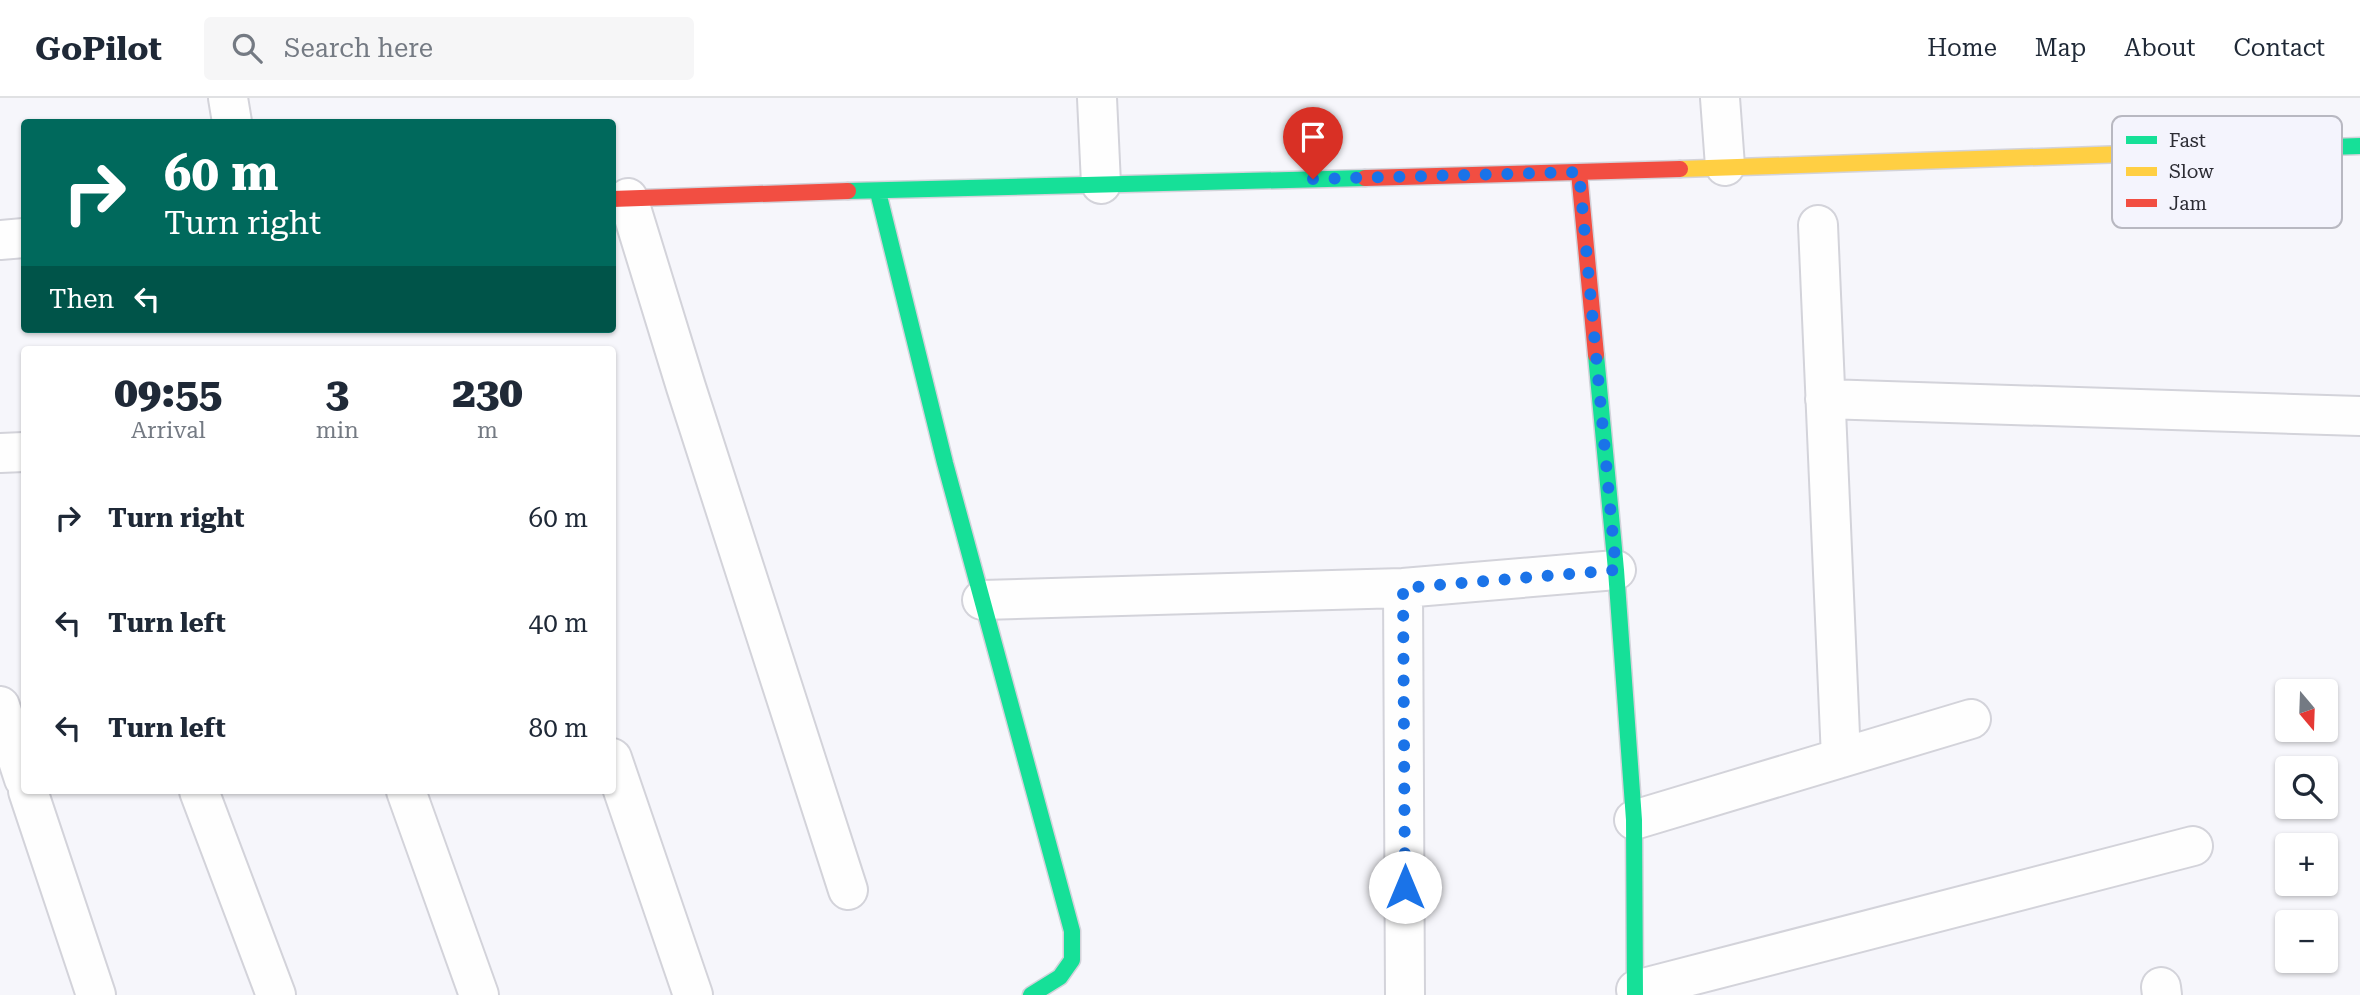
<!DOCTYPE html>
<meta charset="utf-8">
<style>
:root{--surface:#fff;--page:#f6f6f7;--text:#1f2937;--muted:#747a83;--line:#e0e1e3}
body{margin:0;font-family:"Roboto Serif",serif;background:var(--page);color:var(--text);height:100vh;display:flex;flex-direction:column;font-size:26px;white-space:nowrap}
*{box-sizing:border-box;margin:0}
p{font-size:23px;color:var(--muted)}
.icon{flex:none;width:38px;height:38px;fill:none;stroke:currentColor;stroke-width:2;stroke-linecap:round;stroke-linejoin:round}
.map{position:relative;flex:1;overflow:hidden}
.drawer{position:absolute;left:21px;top:248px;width:595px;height:448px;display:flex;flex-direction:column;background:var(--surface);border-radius:7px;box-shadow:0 2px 5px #0004}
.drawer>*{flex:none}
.guide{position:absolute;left:21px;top:21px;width:595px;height:214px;border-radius:7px;box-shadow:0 2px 5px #0004;background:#00695c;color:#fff;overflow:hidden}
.needle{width:46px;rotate:161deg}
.tools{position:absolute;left:2275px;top:581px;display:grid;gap:14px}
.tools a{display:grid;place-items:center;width:63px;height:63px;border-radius:7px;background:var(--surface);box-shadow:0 2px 5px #0004;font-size:35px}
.pin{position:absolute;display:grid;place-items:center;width:60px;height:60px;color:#fff;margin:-72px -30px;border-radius:50% 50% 50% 0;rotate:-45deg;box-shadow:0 0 7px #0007}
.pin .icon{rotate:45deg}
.me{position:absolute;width:77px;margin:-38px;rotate:0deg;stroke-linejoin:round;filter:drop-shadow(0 0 5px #0008)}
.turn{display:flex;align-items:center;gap:24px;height:147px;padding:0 28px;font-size:32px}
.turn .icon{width:91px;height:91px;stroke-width:2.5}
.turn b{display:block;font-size:49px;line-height:60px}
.then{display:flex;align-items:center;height:66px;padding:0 28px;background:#0003;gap:14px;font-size:26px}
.eta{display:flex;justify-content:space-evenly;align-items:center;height:119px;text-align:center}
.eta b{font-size:42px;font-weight:800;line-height:49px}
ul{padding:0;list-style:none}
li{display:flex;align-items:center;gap:21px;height:105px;padding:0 28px}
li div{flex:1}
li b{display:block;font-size:26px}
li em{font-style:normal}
header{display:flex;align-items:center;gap:42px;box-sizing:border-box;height:98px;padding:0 35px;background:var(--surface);border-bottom:2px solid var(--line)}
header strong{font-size:33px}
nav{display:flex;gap:38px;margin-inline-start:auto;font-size:24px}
.search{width:490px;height:63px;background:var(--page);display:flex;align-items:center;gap:18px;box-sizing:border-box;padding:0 24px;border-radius:7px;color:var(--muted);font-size:26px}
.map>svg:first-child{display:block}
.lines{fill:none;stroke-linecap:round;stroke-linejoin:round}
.street-casing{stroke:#d3d3da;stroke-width:42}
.fast-casing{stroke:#d3d3da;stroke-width:19}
.slow-casing{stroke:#d3d3da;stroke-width:19}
.jam-casing{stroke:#d3d3da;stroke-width:19}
.street{stroke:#fefefe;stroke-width:38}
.fast{stroke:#16e098;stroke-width:16}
.slow{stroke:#ffcf43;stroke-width:16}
.jam{stroke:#f24e42;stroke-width:16}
.route{stroke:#1a73e8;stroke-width:12;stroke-dasharray:0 21.6}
.key{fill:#f4f4fd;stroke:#b8b8c1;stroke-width:2}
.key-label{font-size:19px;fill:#2c2c34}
</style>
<header>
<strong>GoPilot</strong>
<div class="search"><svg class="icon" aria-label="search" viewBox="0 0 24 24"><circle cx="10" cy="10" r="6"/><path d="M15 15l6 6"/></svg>Search here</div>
<nav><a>Home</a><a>Map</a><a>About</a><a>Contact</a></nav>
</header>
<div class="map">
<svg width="2360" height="897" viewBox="0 0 2360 897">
<rect width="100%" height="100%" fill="#f6f6fb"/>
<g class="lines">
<g class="street-casing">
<path id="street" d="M228 0 232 24
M1097 0 1101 86
M1720 0 1725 68
M628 100 686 289 848 792
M1818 127 1841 660
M0 142 24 140
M1825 301 2360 318
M0 355 24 354
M1403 490 1405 897
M982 502 1403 490 1616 472
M0 608 24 681
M612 660 693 897
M28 693 96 897
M199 693 276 897
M406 693 479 897
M1634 722 1971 621
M2161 889 2162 897
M1636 892 2193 748"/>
</g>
<g class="fast-casing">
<path id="fast" d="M2125 56 2360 48
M848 93 1365 80
M878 94 945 365 1072 833V862L1060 879 1031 897
M1596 257 1616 472 1634 722 1635 897"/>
</g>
<g class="slow-casing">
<path id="slow" d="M1680 71 2125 56"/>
</g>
<g class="jam-casing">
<path id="jam" d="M1579 74 1596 257
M1365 80 1680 71
M612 101 848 93"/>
</g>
<use href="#street" class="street"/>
<use href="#fast" class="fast"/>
<use href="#slow" class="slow"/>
<use href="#jam" class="jam"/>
</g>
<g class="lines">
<path class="route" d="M1313 81 1579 74 1616 472 1403 490 1405 789"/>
</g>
<rect x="2112" y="18" width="230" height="112" rx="10" class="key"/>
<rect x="2126" y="38" width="31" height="8" fill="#16e098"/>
<rect x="2126" y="69" width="31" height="9" fill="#ffcf43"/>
<rect x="2126" y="101" width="31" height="8" fill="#f24e42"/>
<g class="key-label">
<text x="2169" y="49">Fast</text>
<text x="2169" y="80">Slow</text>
<text x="2169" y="112">Jam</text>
</g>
</svg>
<div class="tools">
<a><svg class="needle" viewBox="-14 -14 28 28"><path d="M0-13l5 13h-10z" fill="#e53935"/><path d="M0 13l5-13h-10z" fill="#747a83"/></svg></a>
<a><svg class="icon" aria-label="search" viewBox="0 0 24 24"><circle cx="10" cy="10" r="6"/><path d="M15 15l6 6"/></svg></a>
<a>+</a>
<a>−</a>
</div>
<div class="pin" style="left:1313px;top:81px;background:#d93025"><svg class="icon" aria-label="arrive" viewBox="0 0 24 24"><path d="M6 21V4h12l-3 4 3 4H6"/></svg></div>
<svg class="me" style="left:1405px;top:789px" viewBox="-20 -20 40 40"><circle r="19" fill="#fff"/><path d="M0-13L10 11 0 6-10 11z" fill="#1a73e8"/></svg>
<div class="guide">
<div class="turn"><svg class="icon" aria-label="right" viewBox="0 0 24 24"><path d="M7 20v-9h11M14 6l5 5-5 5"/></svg><div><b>60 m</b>Turn right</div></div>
<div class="then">Then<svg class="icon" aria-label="left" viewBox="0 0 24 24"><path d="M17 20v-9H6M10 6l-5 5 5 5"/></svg></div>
</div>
<section class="drawer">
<div class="eta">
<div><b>09:55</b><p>Arrival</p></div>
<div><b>3</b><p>min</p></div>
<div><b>230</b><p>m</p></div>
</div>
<ul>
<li><svg class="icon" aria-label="right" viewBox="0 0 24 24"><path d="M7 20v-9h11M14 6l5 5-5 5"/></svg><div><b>Turn right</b></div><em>60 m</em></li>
<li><svg class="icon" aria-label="left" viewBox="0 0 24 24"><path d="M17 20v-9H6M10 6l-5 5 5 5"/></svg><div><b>Turn left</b></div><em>40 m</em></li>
<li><svg class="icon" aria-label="left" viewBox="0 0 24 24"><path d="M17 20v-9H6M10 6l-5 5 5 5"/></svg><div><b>Turn left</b></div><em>80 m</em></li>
</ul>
</section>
</div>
